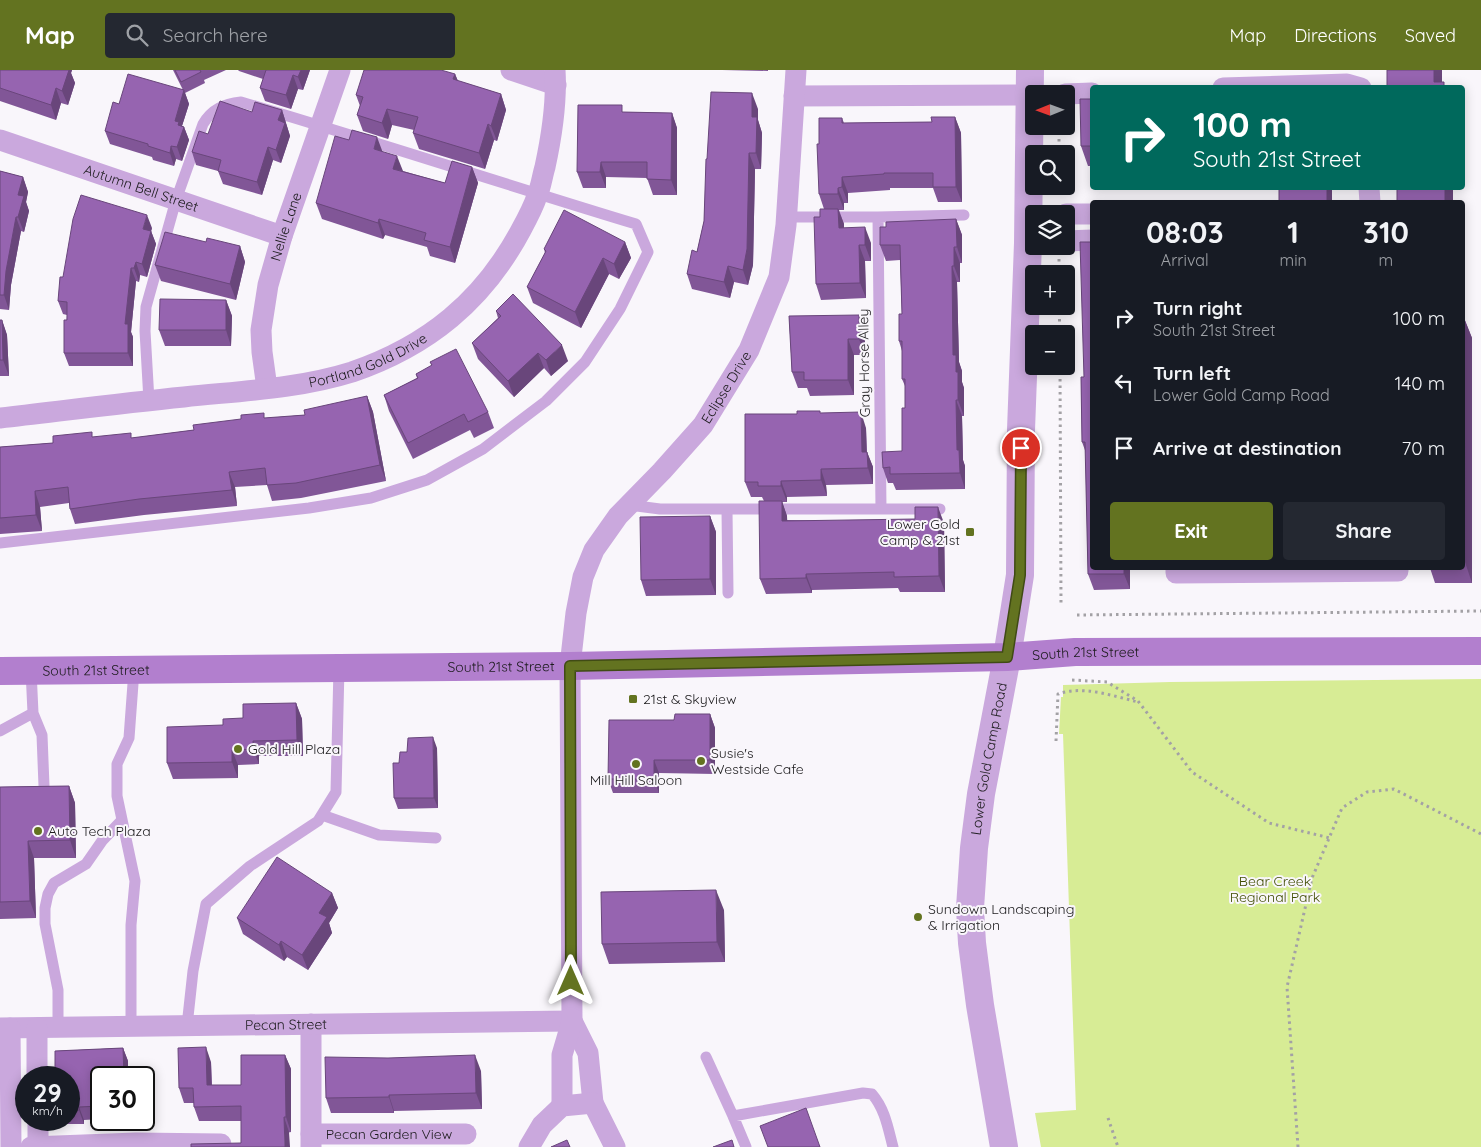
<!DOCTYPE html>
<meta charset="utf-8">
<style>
:root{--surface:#171b24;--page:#242831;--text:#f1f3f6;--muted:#9ea1a6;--accent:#637320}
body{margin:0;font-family:Quicksand,sans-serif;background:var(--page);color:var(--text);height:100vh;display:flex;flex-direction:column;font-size:19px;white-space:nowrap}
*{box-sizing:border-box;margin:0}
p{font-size:16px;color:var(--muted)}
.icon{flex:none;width:28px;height:28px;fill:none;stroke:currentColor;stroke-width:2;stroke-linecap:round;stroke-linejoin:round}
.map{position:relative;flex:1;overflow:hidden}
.drawer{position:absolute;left:1090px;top:130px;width:375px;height:370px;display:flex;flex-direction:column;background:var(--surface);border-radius:5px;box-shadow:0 2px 12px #0003}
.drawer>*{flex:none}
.banner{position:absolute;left:1090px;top:15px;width:375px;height:105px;border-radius:5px;box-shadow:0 2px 12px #0003;background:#00695c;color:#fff;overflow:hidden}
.needle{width:32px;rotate:269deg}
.controls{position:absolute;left:1025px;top:15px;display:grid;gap:10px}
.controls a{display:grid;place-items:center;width:50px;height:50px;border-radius:5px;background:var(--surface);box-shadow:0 2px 12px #0003;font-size:25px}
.speed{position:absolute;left:15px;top:996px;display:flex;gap:10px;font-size:25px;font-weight:700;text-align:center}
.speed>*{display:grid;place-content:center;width:65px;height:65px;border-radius:50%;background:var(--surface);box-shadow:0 2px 12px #0003;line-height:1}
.speed small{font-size:12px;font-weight:400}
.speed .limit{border:2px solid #111;border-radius:8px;background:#fff;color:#111}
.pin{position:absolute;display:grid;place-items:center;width:42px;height:42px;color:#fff;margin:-21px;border:2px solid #fff;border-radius:50%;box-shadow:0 1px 5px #0007}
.me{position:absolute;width:55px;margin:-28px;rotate:0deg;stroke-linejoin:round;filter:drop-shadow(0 0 4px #0008)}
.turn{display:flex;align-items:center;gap:18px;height:105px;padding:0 20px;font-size:22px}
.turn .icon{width:65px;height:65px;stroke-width:2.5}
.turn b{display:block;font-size:35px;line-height:42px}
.eta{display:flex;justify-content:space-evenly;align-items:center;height:85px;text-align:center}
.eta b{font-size:30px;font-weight:700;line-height:35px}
.cta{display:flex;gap:10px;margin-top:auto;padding:10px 20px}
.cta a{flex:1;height:58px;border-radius:5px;background:var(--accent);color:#fff;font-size:20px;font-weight:700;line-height:58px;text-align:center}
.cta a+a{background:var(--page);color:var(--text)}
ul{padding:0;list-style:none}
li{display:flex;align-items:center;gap:15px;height:65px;padding:0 20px}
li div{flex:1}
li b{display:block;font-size:19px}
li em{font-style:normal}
header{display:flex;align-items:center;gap:30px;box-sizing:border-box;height:70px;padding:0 25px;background:var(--accent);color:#fff}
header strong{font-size:24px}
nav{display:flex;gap:28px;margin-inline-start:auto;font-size:18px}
.search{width:350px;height:45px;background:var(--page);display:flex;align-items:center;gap:12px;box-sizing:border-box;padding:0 18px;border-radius:5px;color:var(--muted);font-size:19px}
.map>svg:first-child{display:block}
.green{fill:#d7ec95}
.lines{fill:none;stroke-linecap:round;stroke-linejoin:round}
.path{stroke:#a3a1a5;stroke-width:3;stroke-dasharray:2.5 4;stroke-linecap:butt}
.service{stroke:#caa8dd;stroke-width:11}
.minor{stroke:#caa8dd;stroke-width:21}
.tertiary{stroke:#caa8dd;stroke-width:28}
.secondary{stroke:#b27fce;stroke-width:28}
.wall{fill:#815697}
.shaded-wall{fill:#69467b}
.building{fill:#9664b0;stroke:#69467b}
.route-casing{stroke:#404b15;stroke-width:12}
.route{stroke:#637320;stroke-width:9}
.poi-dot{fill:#637320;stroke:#f9f6fb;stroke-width:2}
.labels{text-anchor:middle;stroke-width:4;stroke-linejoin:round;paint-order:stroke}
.street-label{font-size:14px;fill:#1c1b1d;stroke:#f9f6fb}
.poi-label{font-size:14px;fill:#1c1b1d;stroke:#f9f6fb;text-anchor:start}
.park-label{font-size:14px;fill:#414e03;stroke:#f9f6fb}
</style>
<header>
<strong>Map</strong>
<div class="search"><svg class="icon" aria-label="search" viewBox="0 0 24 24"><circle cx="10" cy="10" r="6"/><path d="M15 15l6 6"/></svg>Search here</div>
<nav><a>Map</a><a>Directions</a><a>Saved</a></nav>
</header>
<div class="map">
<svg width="1481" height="1077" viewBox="0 0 1481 1077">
<rect width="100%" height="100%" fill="#f9f6fb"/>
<path class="green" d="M1481 609V1077H1041L1035 1043 1076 1040 1063 664H1059L1061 627H1063V615L1170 612Z"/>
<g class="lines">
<path class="path" d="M1059 56V84
M1059 116V126
M1059 189V204
M1059 236 1060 264
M1060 296 1061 533
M1077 545 1481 541
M1072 610 1107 612 1138 631 1192 702 1269 753 1330 768
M1056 671 1058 624C1083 615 1113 626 1138 632
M1108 1048 1118 1077
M1298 1077 1287 917 1312 808 1342 738 1367 722 1394 719 1481 764"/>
<path class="service" d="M787 147H878L881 439
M878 147 964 145
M629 435 660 439H940
M727 440 728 523
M0 473 309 438 371 428 427 410 483 379 546 331 585 292 620 239 648 182 636 154C504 114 373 71 241 32 224 34 212 39 203 54L176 130 146 237 145 261 149 331
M31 600 33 643 42 665 44 716
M0 661 33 643
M322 745 379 765 436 768
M131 956V855L135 811 117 726V694L129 668 134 600
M187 956 193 901 206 834 250 796 318 751 336 722 339 598
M58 957V920L45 854V838L48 824 54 813 86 794 102 771 121 751
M706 987 733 1046
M746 1077 733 1046 863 1023 872 1024C885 1039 888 1058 893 1077"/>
<g class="minor">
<path d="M511 0 556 15"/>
<path d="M1223 18 1347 14 1361 18"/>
<path d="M1065 24 1092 23"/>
<path d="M794 26 1034 25"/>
<path id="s1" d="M0 70 282 166"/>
<path d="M1369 118 1370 132"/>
<path d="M1066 144H1092"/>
<path d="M1066 171 1092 170"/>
<path id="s2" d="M267 318 262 282 261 260 268 215 282 166 340 0"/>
<path id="s3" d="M0 348C61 341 123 333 184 327 239 321 298 319 352 302 428 276 483 231 521 160 527 149 533 138 537 126 541 117 542 107 545 97 552 65 557 33 555 0"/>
<path d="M1176 498V503L1398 501V498"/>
<path d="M572 951 588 983 593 1033"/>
<path d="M311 954V1077"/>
<path id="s4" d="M0 958 572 951"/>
<path d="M10 958 11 1077"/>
<path d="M37 958V1008"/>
<path id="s5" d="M562 1036V985L572 951 570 596 576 543 583 507 594 480 618 446 662 401 703 355 749 280 779 207 786 155 796 0"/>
<path d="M38 1050V1077"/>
<path id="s6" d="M311 1064H466"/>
<path d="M31 1077 136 1073 221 1074"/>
<path d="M529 1077 542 1055 562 1036 593 1033 615 1077"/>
</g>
<path class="tertiary" id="s7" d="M1004 1077 980 935 972 873 970 838 974 778 981 724 1007 587 1020 505 1021 360 1028 173 1030 0"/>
<path class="secondary" id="s8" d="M0 601 570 596 1007 587 1075 582 1481 581"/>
</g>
<path class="wall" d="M0 0H72L71 3 75 13 68 35 61 33 56 50 0 31Z
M173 0H226L204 10 205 13 185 23 189 34 182 56 184 57 189 70 182 91 176 89 174 96 153 90 152 87 110 74 105 61 119 34 183 20Z
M238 0H310L303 20 298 19 291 39 265 31 260 18 263 9 239 1Z
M722 0H768V1Z
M455 4 458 11 501 24 506 40 497 71 494 70 485 99 419 79 413 63 414 60 392 55 388 69 363 61 357 45 360 36 356 25Z
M1092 29V96H1088L1081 76Z
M758 39V50L762 63 761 99H755L753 195 748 215 734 212 730 228 692 219 687 204 697 182 704 151 707 89Z
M282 40 290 66 281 93 273 90 262 125 223 114 218 101 196 95 192 82 208 64 252 42Z
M624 42 672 43 677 58V125H653L647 108 606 107V118H583L577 102Z
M955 47 961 63 962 132H938L933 118H890V120L848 123V133H844V140H839L844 154V158L871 173V191H865L866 228 821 230 816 214 820 147 824 139 819 124V74L842 48 844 53 932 52Z
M382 82 403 101 445 113 472 97 478 113 455 193 430 186 427 177 385 165 383 169 322 149 316 133Z
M0 101 23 107 28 122 26 132 29 141 24 162 21 161 11 215 9 240 0 239Z
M956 149 962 165V193H960V212H957L959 292 962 301V312L964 318V346H962L963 390 965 396V419L896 420 893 413H888L883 398 902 381 905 338V316L902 309V281L899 271 902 244 900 190 886 191 880 175 886 157Z
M152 158 151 161 156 174 147 207 140 205 139 212 136 211 131 262 133 267V296H69L64 283 67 245 63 244 58 231 63 207Z
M206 172 240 176 245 192 236 230 161 211 155 195Z
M625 172 631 188 619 209 609 204 581 258 533 233 527 217 545 183 544 179Z
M226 230 232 246 231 276H165L159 260Z
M496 241 568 291 551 306 544 298 514 327 478 289 472 273 498 248Z
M789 246 865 261V285H854V325L810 326 807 318H798L792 302Z
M1462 248H1464L1472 268V513H1435L1430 498H1462Z
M0 250H2L7 265 9 306H0Z
M430 292 488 342 494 358 474 368 470 360 413 389 389 341 384 325 417 308 416 304 432 296Z
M1081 307 1130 498V519L1094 520 1088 504 1086 383 1082 372Z
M367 326 373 342 386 411 301 428 272 431 267 415 235 417 237 436 144 445 75 454 70 439 69 433 40 437 42 461 0 464V377L53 373 93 367 132 368 194 360 266 348 305 345Z
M820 343 866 358 867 382 873 397V414L826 415 827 426 787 427V432H782L787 446V450L944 453 945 522H900L898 518 812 520V523L766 524 760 509 764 431 762 427H751L745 412Z
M710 446 716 462V525L646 526 641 510Z
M296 633 302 649 303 686H259V694L238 695V708L173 709 167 693 223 655 243 648Z
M710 644 715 658V704L659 703V723H613L608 709 674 650Z
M437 678 438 738 398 739 394 728 399 693Z
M69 716 75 733 76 788H34L36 848 0 849V717Z
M332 823 338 838 329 853 332 863 308 900 287 887 284 891 243 864 237 848Z
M724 840 725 892 609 894 602 874Z
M123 978 128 991V1007L148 1006 152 1020 154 1047H144V1008H101V1049L84 1050V1054H61L60 1050H69V1008H55V981Z
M285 985 291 999V1062L241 1073V1051H199L194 1037V1033H184L179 1018 211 992 212 1015H241Z
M481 1001 482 1039 394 1041V1043H331L326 1028Z"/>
<path class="shaded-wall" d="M64 0H72L71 3 75 13 68 35 62 21Z
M301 0H310L303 20 298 7Z
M1434 0H1442V18L1434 12Z
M455 4 461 19 453 9Z
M293 5 298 19 291 39 286 25Z
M56 18 61 33 56 50 51 35Z
M184 20 189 34 181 59 184 57 189 70 182 91 177 77 175 51Z
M752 23 758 39V50L762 63 761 99 756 83 752 47Z
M501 24 506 40 497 71 491 56Z
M387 39 392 55 388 69 382 53Z
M282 40 290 66 281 93 276 80 278 50Z
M672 43 677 58V125L671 110Z
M955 47 961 63 962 132 956 117Z
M488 54 494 70 485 99 479 83Z
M377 67 383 83 374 79Z
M171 76 176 89 174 96 170 83Z
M268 77 273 90 262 125 257 112Z
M749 83 755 99 753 195 748 215 743 200Z
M397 86 403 101 393 99Z
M601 92 606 107V118L600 102Z
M472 97 478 113 455 193 450 177Z
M23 107 28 122 26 132 29 141 24 162 18 147V125Z
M842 107 848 123V133L842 117Z
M838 118 844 133V140L838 124Z
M1327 118H1332V132H1327Z
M1445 118H1453V132H1445Z
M838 139 844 154V173L839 158Z
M147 145 152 158 148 172 143 159Z
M16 147 21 161 11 215 9 240 4 225 6 201Z
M379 149 385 165 383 169 378 153Z
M956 149 962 165V193L957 177Z
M865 157 871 173V191L865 175Z
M151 161 156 174 147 207 142 194Z
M625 172 631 188 619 209 614 194Z
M859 175 865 191 866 228 860 213Z
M240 176 245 192 236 230 230 214Z
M954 177 960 193V212L954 196Z
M603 188 609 204 581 258 575 242Z
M136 192 140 205 139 212 134 198Z
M728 196 734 212 730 228 724 212Z
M952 196 957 212 959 292 962 301V312L964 318V346L958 330 956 302 953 285Z
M131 198 136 211 131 262 133 267V296L128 283 125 254Z
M226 230 232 246 231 276 226 260Z
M859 245 865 261V285L859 269Z
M1464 248 1472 268V513L1465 492Z
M2 250 7 265 9 306 3 290Z
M848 269 854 285V325L848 310Z
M562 275 568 291 551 306 546 290Z
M538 283 544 298 514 327 508 311Z
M367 326 373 342 386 411 380 395Z
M956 330 962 346 963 390 965 396V419L960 403 957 380Z
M861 342 866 358 867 398 862 382Z
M867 382 873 397V414L868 398Z
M821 399 826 415 827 426 821 410Z
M229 402 235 417 237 436 232 420Z
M781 411 787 427V432L781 416Z
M35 421 40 437 42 461 36 445Z
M782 431 787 446 788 466 782 451Z
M938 437 944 453 945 522 939 506Z
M710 446 716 462V525L710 509Z
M1124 498H1130V519L1124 504Z
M806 504 812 520V523L806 508Z
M296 633 302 649 303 686 297 670Z
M710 644 715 658V704L710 690Z
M433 667 437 678 438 738 434 728Z
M253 671 259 686V694L253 679Z
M232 680 238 695V708L232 692Z
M654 690 659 703V723L654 709Z
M69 716 75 733 76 788 70 770Z
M28 771 34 788 36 848 30 831Z
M716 820 724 840 725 892 717 872Z
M332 823 338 838 329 853 332 863 308 900 302 885 319 843Z
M281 871 287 887 284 891 279 875Z
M206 977 211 992 212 1030 207 1015Z
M123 978 128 991V1008H124Z
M285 985 291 999V1062L286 1047Z
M475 985 481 1001 482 1039 476 1023Z
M148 1006 152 1020 154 1047 149 1034Z
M389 1025 394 1041V1043L389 1027Z
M79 1037 84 1050V1054L79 1040Z
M284 1047 289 1062 290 1077H285Z"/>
<path class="building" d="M0 0H69L62 21 56 18 51 35 0 18Z
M175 0H200L201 2 181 12Z
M266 0H301L298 7 293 5 286 25 260 18Z
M364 0H441L455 4 453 9 501 24 491 56 488 54 479 83 413 63 418 47 387 39 382 53 357 45 363 27 356 25Z
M1387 0H1434V12H1444V18H1393V16H1387Z
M128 4 184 20 175 51 179 52 178 55 184 57 177 77 171 76 170 83 148 76V74L105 61 113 32 119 34Z
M711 22 752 23V47H757L756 83H749L747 179 743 200 728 196 724 212 687 204 692 180 697 182 704 151 706 89H707Z
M1080 29H1092V76H1081Z
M220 31 252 42 255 32 282 40 278 50 285 53 276 80 268 77 257 112 218 101 221 90 192 82 199 61 208 64Z
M578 35H622V42L672 43 671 110 647 109V92H601L600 102H577Z
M931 47H955L956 117H933V103H884V104L842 107V117L838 118V124H819L817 74H819V48H842V53L932 52Z
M352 60 377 67 374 79 397 86 393 99 445 113 452 91 472 97 450 177 424 170 426 163 379 149 378 153 316 133 335 66 349 70Z
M0 101 23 107 18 125 24 126 18 147H16L6 201 4 225H0Z
M1279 118H1327V132H1279Z
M1397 118H1445V132H1397Z
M81 125 147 145 143 159 151 161 142 194 136 192 134 198H131L125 254H128V283H64V250H67V232L58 231 60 207H63L73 149Z
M820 139H838L839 158 865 157V175H859L860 213 816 214 814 147H820Z
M564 140 625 172 614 194 603 188 575 242 527 217 546 181 544 179Z
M956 149 957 177H954V196H952L953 285H956V302H958V330H956L957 380H959L960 403 890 404V397L883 398 882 382 902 381V338H905V309H902V271H899V244H902L900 175H880V157H886V152Z
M165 162 206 172 207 168 240 176 230 214 155 195Z
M1080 172H1092V498H1124V504H1088L1085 372H1082L1081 307H1084Z
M513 224 562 275 546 290 538 283 508 311 472 273 501 246 496 241Z
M160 229 226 230V260H159Z
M859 245V269H848V310H804V302H792L789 246Z
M1462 248H1464L1465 492H1462Z
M0 250H2L3 290H0Z
M456 279 488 342 468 352 464 344 408 373 384 325 418 308 416 304 432 295 430 292Z
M367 326 380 395 296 413 267 415 265 398 229 402 232 420 139 429 70 439 68 417 35 421 36 445 0 448V377L53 373V366L92 362V367L131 363V368L194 360 193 355 241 349V345L264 343V348L305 345 304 340Z
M797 341H820V343L861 342 862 382H867L868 398 821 399V410L781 411V416H758V412H745V344H797Z
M759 431H782V451L915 449V437H938L939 506 894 507V502L806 504V508L760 509Z
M710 446V509L641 510 640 447Z
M296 633 297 670 253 671V679L232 680V692L167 693V657L223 655V649L243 648V634Z
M675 644H710V690H654V709H608L609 650H674Z
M433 667 434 728H394L393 693H399L400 682H407L408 668Z
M69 716 70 770 28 771 30 831 0 832V717Z
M277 787 332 823 319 843 327 847 302 885 281 871 279 875 237 848Z
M716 820 717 872 602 874 601 822Z
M206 977 207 1015H241V985H285L286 1047H284L285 1077H191V1074L241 1073V1036L194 1037 193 1018H179L178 978Z
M123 978 124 1007 148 1006 149 1034H144V1008H101V1036L79 1037V1040L69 1041V1008H55V981Z
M475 985 476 1023 389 1025V1027L326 1028 325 987 388 988Z
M806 1038 820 1077H768L760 1056Z
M567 1070 570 1077H551Z
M732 1070 734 1077H713Z"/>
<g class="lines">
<g class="route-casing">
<path id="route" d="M571 911 570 596 1007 587 1020 505 1021 378"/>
</g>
<use href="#route" class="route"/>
</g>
<g class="poi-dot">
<rect x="965" y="457" width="10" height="10" rx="2.5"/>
<rect x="628" y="624" width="10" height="10" rx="2.5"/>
<circle cx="238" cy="679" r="5"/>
<circle cx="701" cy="691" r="5"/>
<circle cx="636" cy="694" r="5"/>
<circle cx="38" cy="761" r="5"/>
<circle cx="918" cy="847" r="5"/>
</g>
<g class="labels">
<g class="street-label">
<text dy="5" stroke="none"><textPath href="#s1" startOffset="149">Autumn Bell Street</textPath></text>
<text dy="5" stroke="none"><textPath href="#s2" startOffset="165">Nellie Lane</textPath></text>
<text dy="5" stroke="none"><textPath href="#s3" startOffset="374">Portland Gold Drive</textPath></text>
<text transform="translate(864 293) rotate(-91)" y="5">Gray Horse Alley</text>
<text dy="5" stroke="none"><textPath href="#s5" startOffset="771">Eclipse Drive</textPath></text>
<text dy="5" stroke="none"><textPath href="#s8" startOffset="1086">South 21st Street</textPath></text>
<text dy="5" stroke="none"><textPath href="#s8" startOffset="501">South 21st Street</textPath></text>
<text dy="5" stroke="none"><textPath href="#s8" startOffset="96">South 21st Street</textPath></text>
<text dy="5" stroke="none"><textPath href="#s7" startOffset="392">Lower Gold Camp Road</textPath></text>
<text dy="5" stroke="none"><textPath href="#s4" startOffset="286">Pecan Street</textPath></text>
<text dy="5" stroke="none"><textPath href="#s6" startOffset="78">Pecan Garden View</textPath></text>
</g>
<g class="poi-label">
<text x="960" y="459" text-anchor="end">Lower Gold<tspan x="960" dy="16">Camp &amp; 21st</tspan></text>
<text x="643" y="634">21st &amp; Skyview</text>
<text x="248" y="684">Gold Hill Plaza</text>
<text x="711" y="688">Susie's<tspan x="711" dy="16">Westside Cafe</tspan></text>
<text x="636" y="715" text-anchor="middle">Mill Hill Saloon</text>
<text x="48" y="766">Auto Tech Plaza</text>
<text x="928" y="844">Sundown Landscaping<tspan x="928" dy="16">&amp; Irrigation</tspan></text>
</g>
<g class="park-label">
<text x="1275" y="816">Bear Creek<tspan x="1275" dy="16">Regional Park</tspan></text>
</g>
</g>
</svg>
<div class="controls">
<a><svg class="needle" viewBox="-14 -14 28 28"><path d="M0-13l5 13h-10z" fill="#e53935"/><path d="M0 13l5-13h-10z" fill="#9ea1a6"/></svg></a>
<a><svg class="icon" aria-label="search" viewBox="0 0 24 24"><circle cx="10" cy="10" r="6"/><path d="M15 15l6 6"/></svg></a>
<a><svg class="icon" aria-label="layers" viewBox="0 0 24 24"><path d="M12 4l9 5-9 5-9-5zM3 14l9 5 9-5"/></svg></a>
<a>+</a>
<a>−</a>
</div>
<div class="speed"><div>29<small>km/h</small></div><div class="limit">30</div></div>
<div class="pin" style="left:1021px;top:378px;background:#d93025"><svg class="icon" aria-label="arrive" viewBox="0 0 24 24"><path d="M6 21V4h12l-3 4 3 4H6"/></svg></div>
<svg class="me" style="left:571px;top:911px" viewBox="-20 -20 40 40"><path d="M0-17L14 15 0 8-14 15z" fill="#637320" stroke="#fff" stroke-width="4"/></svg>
<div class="banner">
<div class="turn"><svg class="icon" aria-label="right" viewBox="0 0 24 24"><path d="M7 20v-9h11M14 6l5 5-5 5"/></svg><div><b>100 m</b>South 21st Street</div></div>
</div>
<section class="drawer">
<div class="eta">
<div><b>08:03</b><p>Arrival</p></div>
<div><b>1</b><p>min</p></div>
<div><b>310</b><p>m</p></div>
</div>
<ul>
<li><svg class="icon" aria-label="right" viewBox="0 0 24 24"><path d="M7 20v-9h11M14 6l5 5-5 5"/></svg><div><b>Turn right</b><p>South 21st Street</p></div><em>100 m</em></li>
<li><svg class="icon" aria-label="left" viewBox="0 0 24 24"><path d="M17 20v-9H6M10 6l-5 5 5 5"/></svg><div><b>Turn left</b><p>Lower Gold Camp Road</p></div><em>140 m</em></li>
<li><svg class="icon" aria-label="arrive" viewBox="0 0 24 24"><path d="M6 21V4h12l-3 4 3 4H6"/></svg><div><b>Arrive at destination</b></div><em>70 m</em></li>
</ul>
<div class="cta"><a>Exit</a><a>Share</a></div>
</section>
</div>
